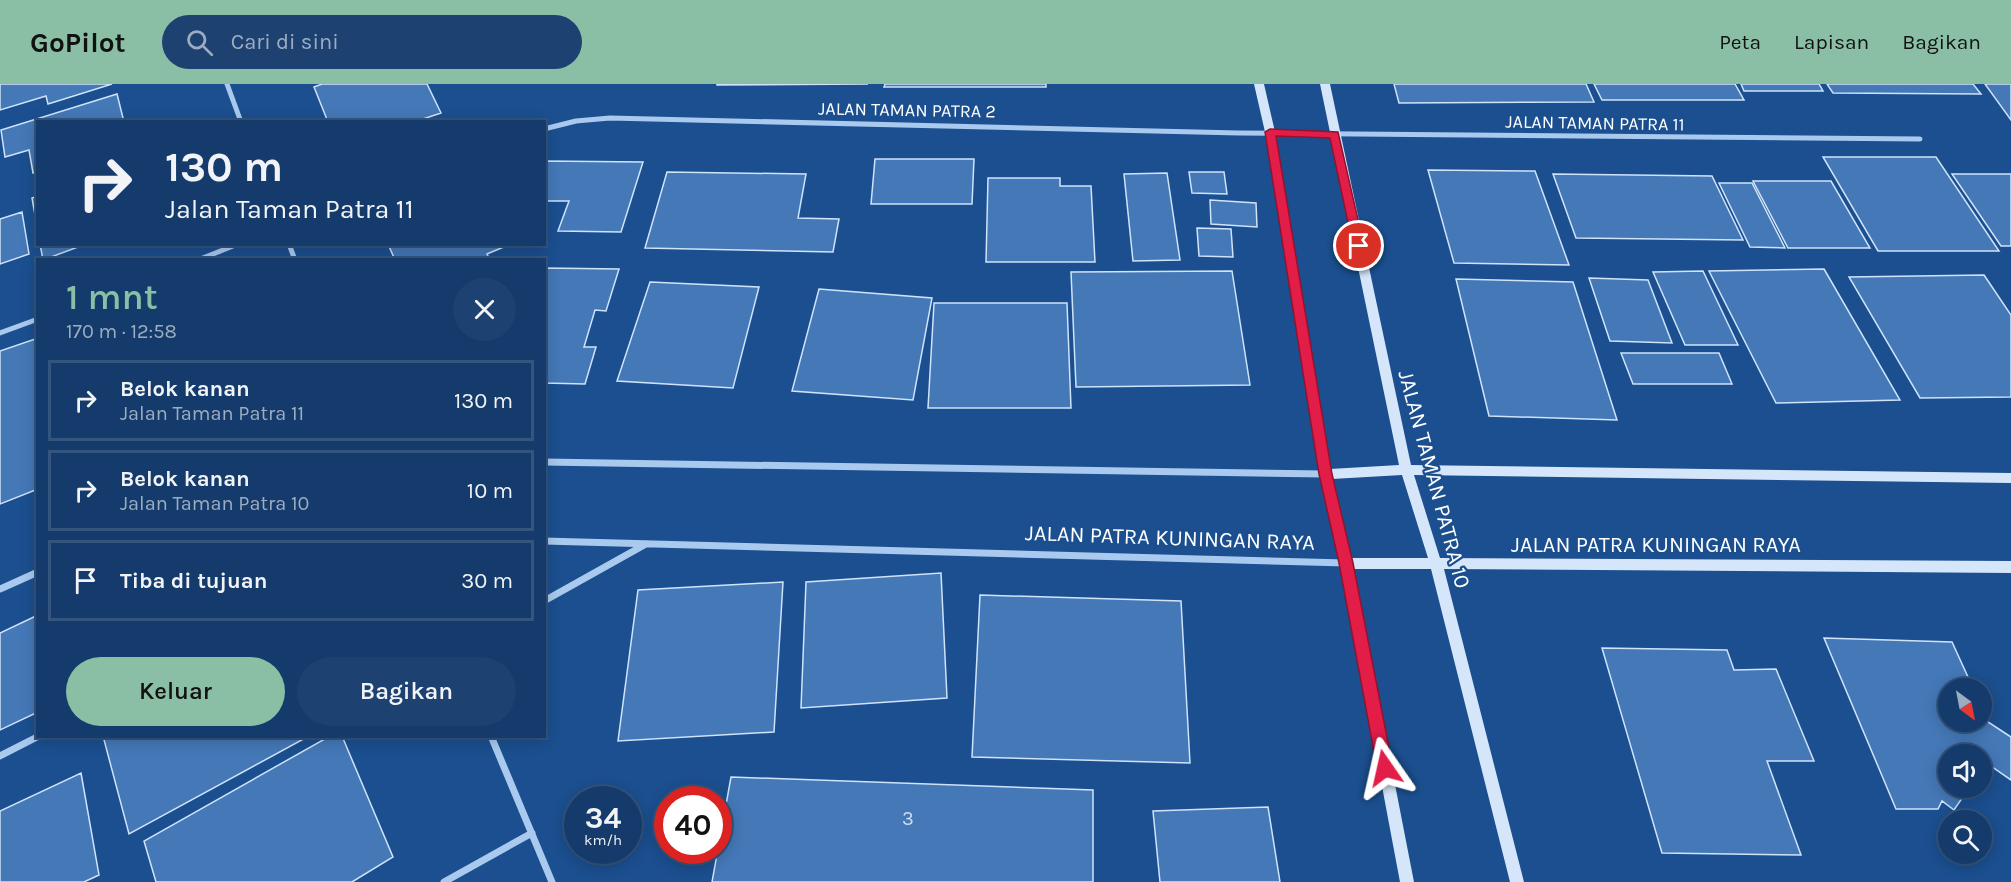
<!DOCTYPE html>
<html lang="id">
<meta charset="utf-8">
<style>
:root{--surface:#143b6b;--page:#1d4271;--text:#f1f3f6;--muted:#9dadc1;--line:#33557e;--accent:#8abfa5}
body{margin:0;font-family:Karla,sans-serif;background:var(--page);color:var(--text);height:100vh;display:flex;flex-direction:column;font-size:22px;white-space:nowrap}
*{box-sizing:border-box;margin:0}
p{font-size:20px;color:var(--muted)}
.icon{flex:none;width:33px;height:33px;fill:none;stroke:currentColor;stroke-width:2;stroke-linecap:round;stroke-linejoin:round}
.map{position:relative;flex:1;overflow:hidden}
.side{position:absolute;left:36px;top:174px;width:510px;height:480px;display:flex;flex-direction:column;background:var(--surface);border-radius:0px;box-shadow:0 3px 15px #0003,0 0 0 2px var(--line)}
.side>*{flex:none}
.hud{position:absolute;left:36px;top:36px;width:510px;height:126px;border-radius:0px;box-shadow:0 3px 15px #0003,0 0 0 2px var(--line);background:#143b6b;color:var(--text);overflow:hidden}
.needle{width:39px;rotate:148deg}
.buttons{position:absolute;left:1938px;top:594px;display:grid;gap:12px}
.buttons a{display:grid;place-items:center;width:54px;height:54px;border-radius:50%;background:var(--surface);box-shadow:0 3px 15px #0003,0 0 0 2px var(--line);font-size:30px}
.speed{position:absolute;left:564px;top:702px;display:flex;gap:12px;font-size:30px;font-weight:700;text-align:center}
.speed>*{display:grid;place-content:center;width:78px;height:78px;border-radius:50%;background:var(--surface);box-shadow:0 3px 15px #0003,0 0 0 2px var(--line);line-height:1}
.speed small{font-size:15px;font-weight:400}
.speed .limit{border:9px solid #d22;background:#fff;color:#111}
.pin{position:absolute;display:grid;place-items:center;width:51px;height:51px;color:#fff;margin:-26px;border:3px solid #fff;border-radius:50%;box-shadow:0 2px 6px #0007}
.me{position:absolute;width:66px;margin:-33px;rotate:349deg;stroke-linejoin:round;filter:drop-shadow(0 0 4px #0008)}
.turn{display:flex;align-items:center;gap:21px;height:126px;padding:0 30px;font-size:27px}
.turn .icon{width:78px;height:78px;stroke-width:2.5}
.turn b{display:block;font-size:42px;line-height:51px}
.round{display:grid;place-items:center;flex:none;width:63px;height:63px;border-radius:32px;background:var(--page)}
.headline{display:flex;align-items:center;justify-content:space-between;height:102px;padding:0 30px}
h1{font-size:36px;font-weight:600;line-height:45px;color:var(--accent)}
.button{display:flex;gap:12px;margin-top:auto;padding:12px 30px}
.button a{flex:1;height:69px;border-radius:36px;background:var(--accent);color:#111;font-size:24px;font-weight:600;line-height:69px;text-align:center}
.button a+a{background:var(--page);color:var(--text)}
ul{padding:0;list-style:none}
li{display:flex;align-items:center;gap:18px;height:81px;margin:0 12px 9px;padding:0 18px;border:3px solid var(--line);border-radius:0px}
li div{flex:1}
li b{display:block;font-size:22px}
li em{font-style:normal}
header{display:flex;align-items:center;gap:36px;box-sizing:border-box;height:84px;padding:0 30px;background:var(--accent);color:#111}
header strong{font-size:28px}
nav{display:flex;gap:33px;margin-inline-start:auto;font-size:21px}
.search{width:420px;height:54px;background:var(--page);display:flex;align-items:center;gap:15px;box-sizing:border-box;padding:0 21px;border-radius:33px;color:var(--muted);font-size:22px}
.map>svg:first-child{display:block}
.building{fill:#4478b7;stroke:#cfe3fa;stroke-width:1.5}
.lines{fill:none;stroke-linecap:round;stroke-linejoin:round}
.street-far1{stroke:#a9c9ee;stroke-width:5}
.street{stroke:#a9c9ee;stroke-width:7}
.secondary{fill:#d6e6fa;fill-rule:evenodd}
.route{fill:#e11d48;stroke:#92132f;stroke-width:1.5}
.labels{text-anchor:middle;stroke-width:4.5;stroke-linejoin:round;paint-order:stroke}
.far-street-label{font-size:18px;fill:#fff;stroke:#1b4f8f}
.number-label{font-size:20px;fill:#d0dded}
.street-label{font-size:22px;fill:#fff;stroke:#1b4f8f}
</style>
<header>
<strong>GoPilot</strong>
<div class="search"><svg class="icon" aria-label="search" viewBox="0 0 24 24"><circle cx="10" cy="10" r="6"/><path d="M15 15l6 6"/></svg>Cari di sini</div>
<nav><a>Peta</a><a>Lapisan</a><a>Bagikan</a></nav>
</header>
<div class="map">
<svg width="2011" height="798" viewBox="0 0 2011 798">
<rect width="100%" height="100%" fill="#1b4f8f"/>
<path class="building" d="M0 0H112L48 20 46 12 0 26Z
M322 0H427L441 29 414 38H328L314 3Z
M717 0H868L717 1Z
M885 0H1046V3H884Z
M1394 0H1586L1594 18 1399 19Z
M1594 0H1735L1744 16H1602Z
M1741 0H1819L1823 7H1744Z
M1827 0H1973L1981 10 1833 9Z
M1985 0H2011V36Z
M117 10 124 38H38V87L33 89 29 66 5 73 1 46Z
M1823 73H1936L1999 167H1878Z
M875 75H974L972 120H871Z
M544 77 643 78 621 148 558 147 569 117H544Z
M1428 86 1535 87 1569 181 1454 179Z
M667 88 806 90 798 134 839 135 833 168 645 164Z
M1189 88H1224L1227 110 1192 109Z
M1167 89 1180 176 1133 177 1124 90Z
M1553 90 1712 92 1743 156 1576 154Z
M1952 90H2011V162H2001Z
M988 94H1060V102H1091L1095 178H986Z
M1753 97H1831L1870 164H1788Z
M1719 99H1752L1785 164 1750 163Z
M38 112V148L32 114Z
M1210 116 1256 119 1257 143 1211 140Z
M22 128 29 170 0 180V135Z
M1197 144 1231 145 1233 173 1199 172Z
M40 160H86L43 176Z
M388 160H511L487 170 490 176H395Z
M544 184 619 185 606 227 595 226 584 263H596L585 300 544 299Z
M1824 185 1900 316 1776 319 1709 187Z
M1232 187 1250 301 1076 303 1071 188Z
M1703 187 1738 261H1685L1653 188Z
M1984 191 2011 231V313L1920 314 1849 193Z
M1589 194 1648 196 1672 259 1610 257Z
M1456 195 1573 198 1617 336 1489 332Z
M650 198 759 203 733 304 617 297Z
M819 205 932 214 913 316 792 307Z
M934 219H1067L1071 324H928Z
M38 254V405L0 420V267Z
M1621 269H1719L1732 300H1633Z
M941 489 947 614 801 624 806 498Z
M783 498 774 648 618 657 638 506Z
M980 511 1181 517 1190 679 972 673Z
M38 531V628L0 646V549Z
M1824 554 1952 558 1973 604H1948V638H1982V623L1988 638 2011 653V696L1985 678 1982 684V670H1948V704H1969L1954 726 1942 717 1938 725H1896Z
M1602 564 1727 566 1734 586 1776 585 1814 677H1767L1801 771 1662 769Z
M103 652H309L129 750Z
M330 652H342L393 773 352 798H156L144 757Z
M81 689 99 791 84 798H0V727Z
M731 693 1093 706V798H712Z
M1268 723 1280 798H1160L1153 727Z"/>
<g class="lines">
<path class="street-far1" d="M227 0 241 38
M544 45 576 37 610 34 1239 49 1920 55
M289 160 295 176
M198 176 238 160
M0 249 38 235"/>
<path class="street" d="M544 378 1325 390
M544 457 1346 479
M0 505 38 488
M544 517 646 460
M491 652 552 798
M0 672 39 652
M444 798 532 749"/>
<path class="secondary" d="M1254 0H1264L1275 48 1330 385 1399 381 1320 0H1330L1411 381 2011 389V399L1414 391 1440 474 2011 477V489L1444 485 1524 798H1510L1431 485H1353L1414 798H1400L1340 479 1319 390 1265 48ZM1402 391 1428 474H1351L1332 395Z"/>
</g>
<path class="route" d="M1270 45 1338 48 1364 162 1359 166 1353 162 1330 54 1276 52 1332 390 1353 479 1393 684 1391 690 1385 692 1380 690 1377 684 1339 479 1319 390 1265 48Z"/>
<g class="labels">
<g class="far-street-label">
<text transform="translate(907 26) rotate(1)" y="6">JALAN TAMAN PATRA 2</text>
<text transform="translate(1595 39) rotate(1)" y="6">JALAN TAMAN PATRA 11</text>
</g>
<g class="number-label">
<text x="908" y="741">3</text>
</g>
<g class="street-label">
<text transform="translate(1435 395) rotate(75)" y="8">JALAN TAMAN PATRA 10</text>
<text transform="translate(1170 453) rotate(2)" y="8">JALAN PATRA KUNINGAN RAYA</text>
<text x="1656" y="468">JALAN PATRA KUNINGAN RAYA</text>
</g>
</g>
</svg>
<div class="buttons">
<a><svg class="needle" viewBox="-14 -14 28 28"><path d="M0-13l5 13h-10z" fill="#e53935"/><path d="M0 13l5-13h-10z" fill="#9dadc1"/></svg></a>
<a><svg class="icon" aria-label="sound" viewBox="0 0 24 24"><path d="M4 9h4l5-4v14l-5-4H4zM17 9q2 3 0 6"/></svg></a>
<a><svg class="icon" aria-label="search" viewBox="0 0 24 24"><circle cx="10" cy="10" r="6"/><path d="M15 15l6 6"/></svg></a>
</div>
<div class="speed"><div>34<small>km/h</small></div><div class="limit">40</div></div>
<div class="pin" style="left:1359px;top:162px;background:#d93025"><svg class="icon" aria-label="arrive" viewBox="0 0 24 24"><path d="M6 21V4h12l-3 4 3 4H6"/></svg></div>
<svg class="me" style="left:1385px;top:684px" viewBox="-20 -20 40 40"><path d="M0-17L14 15 0 8-14 15z" fill="#e11d48" stroke="#fff" stroke-width="4"/></svg>
<div class="hud">
<div class="turn"><svg class="icon" aria-label="right" viewBox="0 0 24 24"><path d="M7 20v-9h11M14 6l5 5-5 5"/></svg><div><b>130 m</b>Jalan Taman Patra 11</div></div>
</div>
<section class="side">
<div class="headline"><div><h1>1 mnt</h1><p>170 m · 12:58</p></div><a class="round"><svg class="icon" aria-label="close" viewBox="0 0 24 24"><path d="M6 6l12 12M18 6L6 18"/></svg></a></div>
<ul>
<li><svg class="icon" aria-label="right" viewBox="0 0 24 24"><path d="M7 20v-9h11M14 6l5 5-5 5"/></svg><div><b>Belok kanan</b><p>Jalan Taman Patra 11</p></div><em>130 m</em></li>
<li><svg class="icon" aria-label="right" viewBox="0 0 24 24"><path d="M7 20v-9h11M14 6l5 5-5 5"/></svg><div><b>Belok kanan</b><p>Jalan Taman Patra 10</p></div><em>10 m</em></li>
<li><svg class="icon" aria-label="arrive" viewBox="0 0 24 24"><path d="M6 21V4h12l-3 4 3 4H6"/></svg><div><b>Tiba di tujuan</b></div><em>30 m</em></li>
</ul>
<div class="button"><a>Keluar</a><a>Bagikan</a></div>
</section>
</div>
